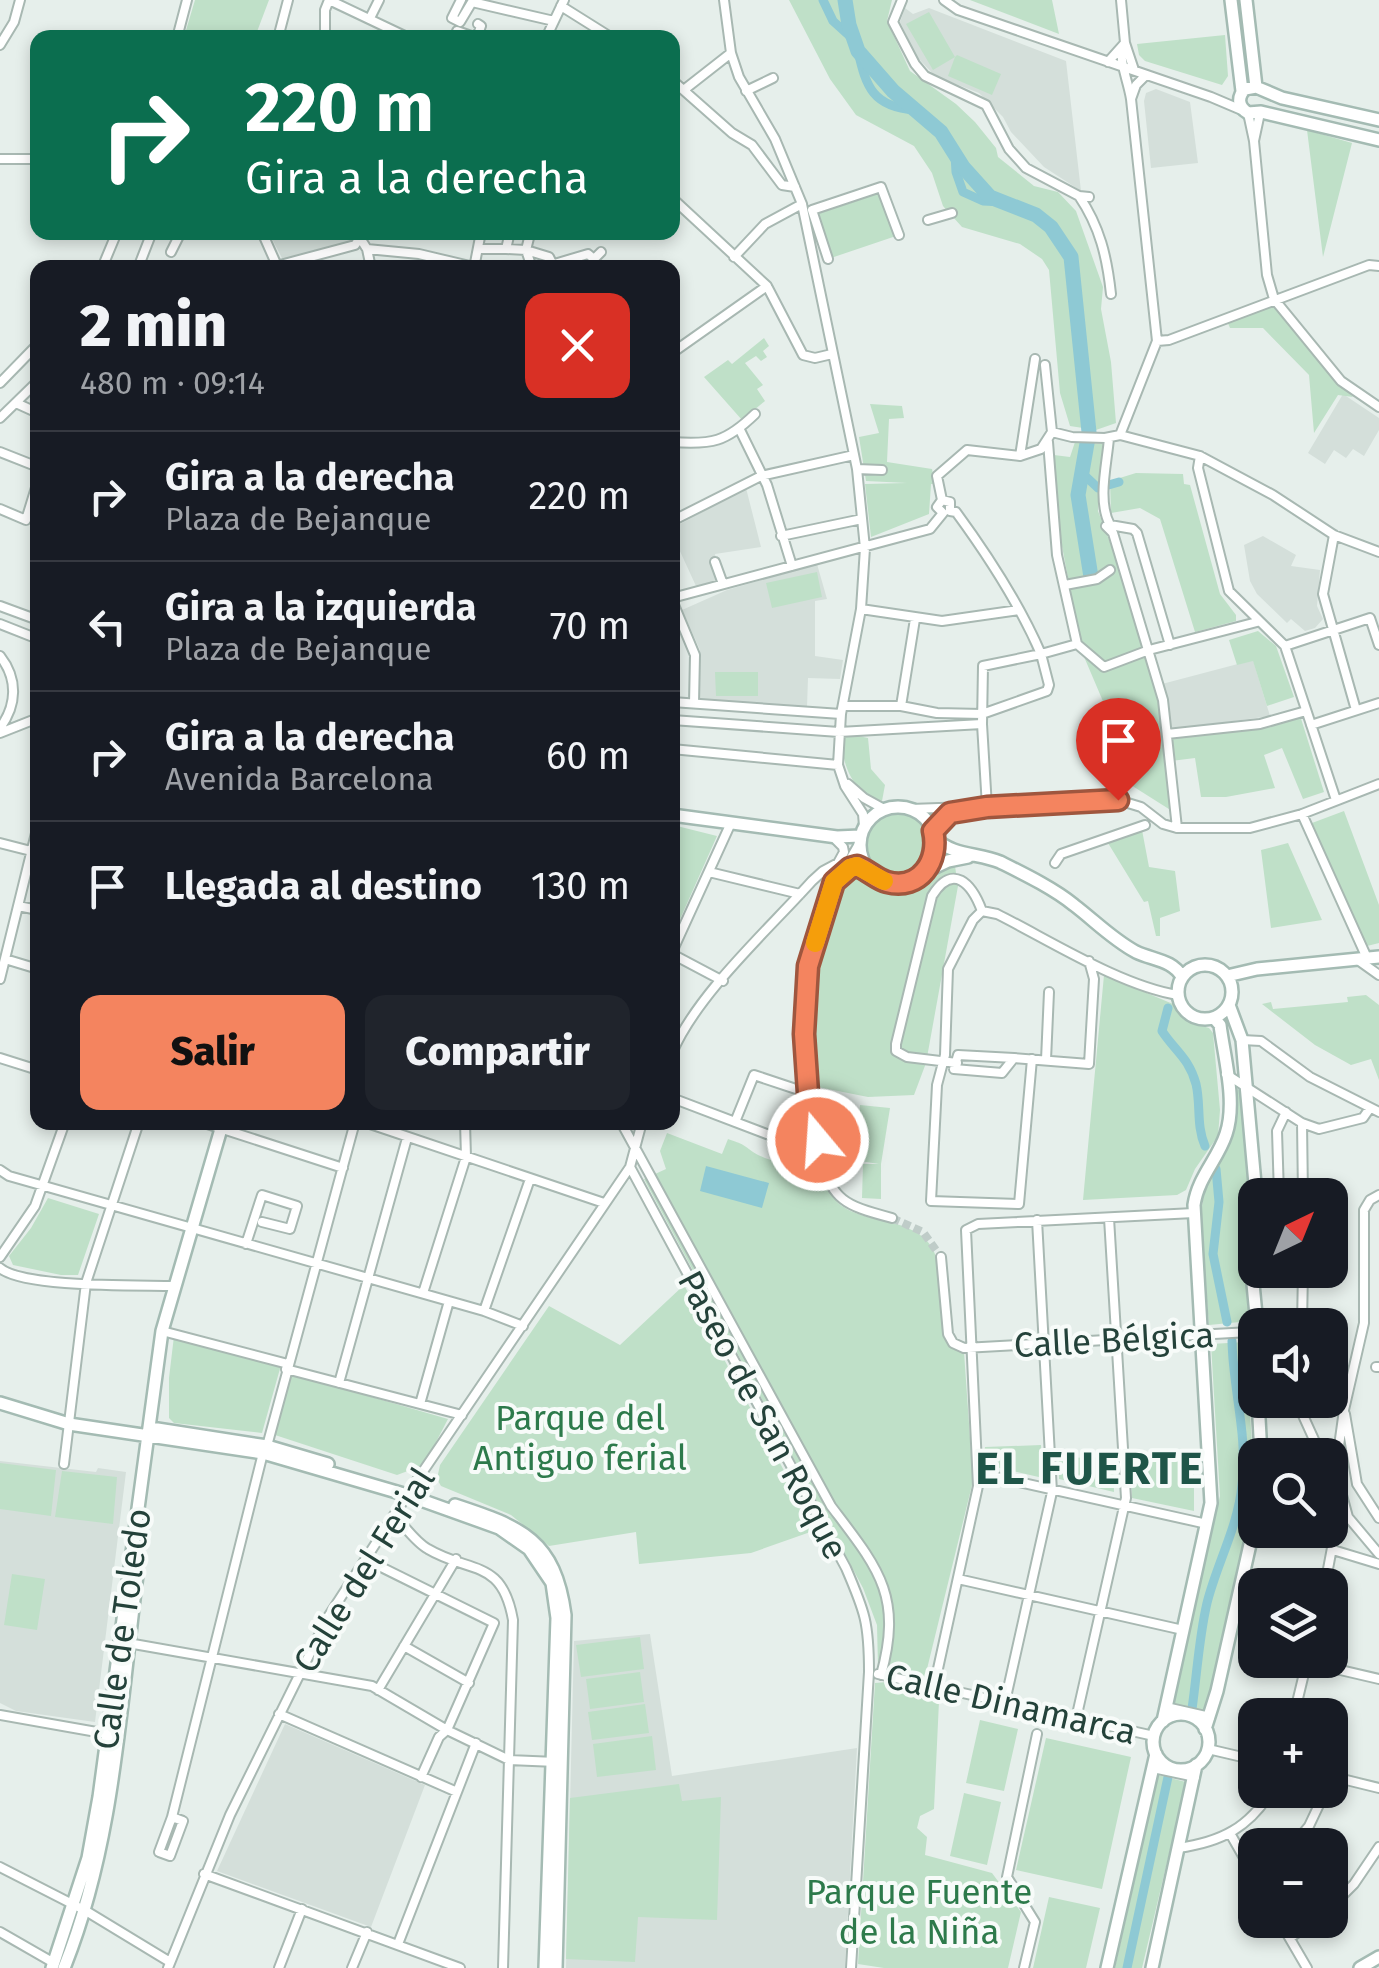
<!DOCTYPE html>
<html lang="es">
<meta charset="utf-8">
<style>
:root{--surface:#171b24;--page:#20242c;--text:#f1f3f6;--muted:#9ea1a6;--line:#363941;--accent:#f4845f}
body{margin:0;font-family:"Fira Sans",sans-serif;background:var(--page);color:var(--text);height:100vh;display:flex;flex-direction:column;font-size:38px;white-space:nowrap}
*{box-sizing:border-box;margin:0}
p{font-size:32px;color:var(--muted)}
.icon{flex:none;width:55px;height:55px;fill:none;stroke:currentColor;stroke-width:2;stroke-linecap:round;stroke-linejoin:round}
.map{position:relative;flex:1;overflow:hidden}
.drawer{position:absolute;left:30px;top:260px;width:650px;height:870px;display:flex;flex-direction:column;background:var(--surface);border-radius:20px;box-shadow:0 5px 15px #0003}
.drawer>*{flex:none}
.guide{position:absolute;left:30px;top:30px;width:650px;height:210px;border-radius:20px;box-shadow:0 5px 15px #0003;background:#0b6e4f;color:#fff;overflow:hidden}
.needle{width:65px;rotate:43deg}
.buttons{position:absolute;left:1238px;top:1178px;display:grid;gap:20px}
.buttons a{display:grid;place-items:center;width:110px;height:110px;border-radius:20px;background:var(--surface);box-shadow:0 5px 15px #0003;font-size:50px}
.pin{position:absolute;display:grid;place-items:center;width:85px;height:85px;color:#fff;margin:-102px -42px;border-radius:50% 50% 50% 0;rotate:-45deg;box-shadow:0 0 10px #0007}
.pin .icon{rotate:45deg}
.me{position:absolute;width:110px;margin:-55px;rotate:342deg;stroke-linejoin:round;filter:drop-shadow(0 0 8px #0008)}
.turn{display:flex;align-items:center;gap:35px;height:210px;padding:0 50px;font-size:45px}
.turn .icon{width:130px;height:130px;stroke-width:2.5}
.turn b{display:block;font-size:70px;line-height:85px}
.round{display:grid;place-items:center;flex:none;width:105px;height:105px;border-radius:20px;background:var(--page)}
.overview{display:flex;align-items:center;justify-content:space-between;height:170px;padding:0 50px}
h1{font-size:60px;font-weight:800;line-height:75px}
.cta{display:flex;gap:20px;margin-top:auto;padding:20px 50px}
.cta a{flex:1;height:115px;border-radius:20px;background:var(--accent);color:#111;font-size:40px;font-weight:800;line-height:115px;text-align:center}
.cta a+a{background:var(--page);color:var(--text)}
ul{padding:0;list-style:none}
li{display:flex;align-items:center;gap:30px;height:130px;padding:0 50px;border-top:2px solid var(--line)}
li div{flex:1}
li b{display:block;font-size:38px}
li em{font-style:normal}
.map>svg:first-child{display:block}
.built{fill:#d4dfda}
.green{fill:#bfe0c8}
.water{fill:#8ec9d4}
.lines{fill:none;stroke-linecap:round;stroke-linejoin:round}
.canal{stroke:#8ec9d4;stroke-width:9}
.river{stroke:#8ec9d4;stroke-width:15}
.street-tunnel{stroke:#bfccc8;stroke-width:8;stroke-dasharray:8 4;stroke-linecap:butt}
.street-casing{stroke:#a8b8b2;stroke-width:12}
.secondary-casing{stroke:#a4bbb3;stroke-width:16}
.street{stroke:#fff;stroke-width:8}
.secondary{stroke:#fff;stroke-width:11}
.route-casing{stroke:#9f563e;stroke-width:25}
.route{stroke:#f4845f;stroke-width:18}
.slow{stroke:#f59e0b;stroke-width:18}
.labels{text-anchor:middle;stroke-width:8;stroke-linejoin:round;paint-order:stroke}
.street-label{font-size:35px;fill:#24423a;stroke:#f7fbf9}
.park-label{font-size:35px;fill:#2d7a4b;stroke:#f7fbf9}
.district-label{font-size:45px;font-weight:bold;letter-spacing:2.5px;fill:#1f5548;stroke:#f7fbf9}
</style>
<div class="map">
<svg width="1379" height="1968" viewBox="0 0 1379 1968">
<rect width="100%" height="100%" fill="#e6efeb"/>
<path class="built" d="M905 8 913 14 929 8 1066 61 1081 191 1044 167 1011 132 1003 117 979 93 935 76 917 57 900 22Z
M1156 89 1190 102 1198 163 1151 168 1144 101 1146 93Z
M269 233H351L353 238 351 242 283 260Z
M1343 394 1379 418V430L1364 456 1353 449 1346 458 1334 450 1325 464 1308 453Z
M746 488 761 547 715 554 719 580 696 586 673 536V528Z
M1263 536 1296 555 1291 566 1320 570 1317 606 1323 619 1315 628 1305 631 1291 619 1287 623 1257 594 1250 581 1244 545Z
M817 564 827 599 815 601V656L843 660 840 679 808 678 807 707 699 700 700 650 682 610 727 590Z
M1253 660 1270 716 1169 730 1162 684Z
M0 1461 96 1472 98 1468 126 1472 95 1722 16 1711 0 1703Z
M650 1634 672 1776 857 1748 845 1968H566L574 1641Z
M285 1724 425 1785 371 1927 217 1871Z"/>
<path class="green" d="M195 0H269L255 37H184Z
M789 0H892L887 21 910 71 956 104 975 122 996 148 998 157 1034 186 1058 192 1076 211 1103 287 1101 309 1111 362 1116 423 1096 430 1070 426 1060 393 1049 270 1042 259 1020 244 962 227 943 206 932 173 914 146 856 115 830 79Z
M970 0H1052L1059 34Z
M929 12 955 57 957 55 1001 74 992 95 948 76 955 57 933 70 906 24Z
M1225 35 1228 76 1222 85 1145 61 1139 55 1137 44Z
M1307 130 1352 143 1323 257Z
M881 187 899 235 828 259 812 210Z
M1271 303 1353 397 1338 395 1314 433 1309 375 1263 328H1230L1227 321Z
M764 338 769 346 763 351 767 357 761 361 756 356 745 363 763 385 757 389 765 401 742 420 704 377 728 360 732 364Z
M870 404 902 406 904 418 889 419 887 462 932 469 935 484H931L929 514 871 537 865 484 907 483 866 481 859 437 879 433Z
M1075 442 1103 444 1098 511 1127 586 1162 705 1172 811 1123 780 1105 706 1082 652 1055 509 1054 455 1070 457Z
M1136 473 1183 474 1184 484 1190 485 1220 594 1236 615V621L1195 632 1160 519 1140 508 1111 513 1110 481Z
M817 572 822 597 772 608 766 583Z
M1258 631 1276 646 1294 697 1267 706 1253 661 1237 665 1229 640Z
M715 672H758V696H716Z
M1298 709 1324 792 1303 799 1282 748 1264 755 1275 788 1226 797H1201L1195 758 1171 761 1170 731 1259 720Z
M839 732 868 738 871 769 885 785 882 801C849 793 843 761 839 732Z
M1344 811 1379 905V943L1367 946 1312 823Z
M865 845a33 33 0 1 1 66 0a33 33 0 1 1-66 0Z
M673 825 717 836 673 935 672 825Z
M1142 830 1149 867 1175 871 1180 911 1160 918V936H1156L1148 901 1144 902 1108 843Z
M1288 843 1322 920 1271 928 1261 850Z
M955 866 958 886 926 1063 914 1095 868 1097 818 1087 812 1044 814 964 842 877 854 869C868 873 879 883 893 887 920 893 930 868 955 866Z
M1104 975 1173 1004 1193 1023 1209 1028 1213 1033 1220 1110 1218 1136 1195 1169 1186 1190 1177 1195 1083 1200Z
M1366 995 1379 1005V1080L1371 1059 1351 1065 1315 1045 1262 1004 1271 1002 1273 1009 1348 1002 1347 997Z
M1234 1087 1240 1091 1249 1187 1250 1321 1209 1325 1200 1216 1206 1185 1230 1139Z
M860 1105 890 1108 881 1164V1199L862 1198 863 1164H879L854 1160Z
M667 1133 722 1154 728 1139C743 1144 744 1145 753 1152 770 1164 806 1164 824 1182 832 1188 832 1200 842 1206 866 1223 906 1218 927 1241 954 1270 925 1336 964 1352L973 1481 927 1669 929 1680 878 1668 877 1625 863 1588 644 1179 666 1169 660 1151Z
M48 1198 99 1214 78 1275H61L13 1265 9 1256 31 1228Z
M684 1285 816 1530 751 1553 639 1564 636 1532 549 1546 511 1515 441 1486 437 1479 440 1465 549 1306 620 1345Z
M174 1336 281 1365 262 1433 174 1423 169 1418V1378Z
M1245 1342 1255 1486 1206 1716 1171 1702 1220 1496 1211 1344Z
M292 1374 448 1419 424 1465 397 1475 275 1435Z
M1041 1445 1043 1478 983 1464 985 1447Z
M1194 1453V1511L1132 1498 1130 1457Z
M1113 1457 1114 1492 1059 1479V1458Z
M0 1463 56 1470 51 1516 0 1509Z
M62 1471 117 1477 113 1524 55 1517Z
M12 1574 45 1579 37 1630 4 1625Z
M640 1637 644 1669 581 1677 576 1645Z
M640 1672 644 1702 590 1709 586 1679Z
M887 1682 924 1691 939 1701 934 1809 920 1816 917 1828 927 1837 925 1855 992 1873 1021 1912 1008 1968H884L858 1964 875 1683Z
M645 1704 649 1733 592 1740 588 1712Z
M980 1720 1018 1729 1004 1791 966 1783Z
M652 1736 656 1770 597 1777 593 1744Z
M1046 1738 1131 1757 1102 1889 1016 1870Z
M1158 1775 1186 1782 1142 1968H1115Z
M679 1784 682 1801 721 1797 717 1920 638 1917 635 1962 566 1959 570 1798Z
M964 1793 1001 1802 987 1865 950 1856Z
M1049 1897 1100 1908 1086 1968H1033Z"/>
<path class="water" d="M706 1166 769 1183 762 1208 700 1191Z"/>
<g class="lines">
<path class="canal" d="M823 0 833 21 854 40
M858 51C866 87 873 107 915 110
M955 155 956 172 963 192 983 201 1004 202
M1082 473 1098 488 1119 482
M1168 1008 1162 1031C1175 1051 1189 1058 1196 1084 1201 1105 1196 1125 1205 1146
M1216 1169 1219 1202 1213 1254 1227 1322
M1192 1709C1197 1674 1199 1637 1207 1603 1217 1563 1238 1527 1242 1485 1248 1435 1233 1390 1232 1341
M1127 1968 1168 1777"/>
<path class="river" d="M845 0 849 25 858 51 893 91 941 132 963 167 990 197 1036 215 1051 227 1071 257 1089 432 1078 495 1091 577"/>
<path class="street-tunnel" d="M892 1218 923 1232 941 1257"/>
<g class="street-casing">
<path id="street" d="M461 0 452 18 460 22 472 2 554 21
M724 0 731 53 739 77 775 139 802 204 857 469 865 548 861 609 841 714 838 765 845 786 863 814 864 826
M902 0 893 22 915 64 925 76 986 105 1009 149 1026 168 1079 196 1089 197
M944 0 958 10 1211 97 1244 111
M1121 0 1125 43
M561 6 612 38
M370 18 379 0
M457 31 477 38
M477 37 481 26 478 24
M177 38 187 0
M278 38 288 0
M325 38V10L329 0 409 38
M546 38 564 0
M0 45 14 22 20 0
M1121 49C1121 67 1128 81 1131 99L1136 85 1146 75
M1108 62 1125 43 1134 70
M672 80 732 133 752 145 782 185 795 187
M685 89 731 53
M746 91 773 78
M1248 113 1254 141 1267 275 1274 299 1341 381 1379 407
M1254 141 1260 113
M0 159H38
M1079 196C1100 227 1107 257 1111 294
M672 198 767 286 803 355 815 358 832 354
M928 220 952 213
M262 232 278 268
M510 232 506 249 526 250 532 268
M360 238 367 249 371 268
M529 238 526 250 549 257 552 263
M367 249 419 254 474 267
M478 249H506
M171 252 181 232
M734 257 765 224 802 204
M828 259 812 210 881 187 899 235
M102 268 117 232
M138 268 152 232
M269 268 355 245 360 238 357 232
M474 268 481 232
M541 268 588 254 594 259 601 252
M1157 341 1169 340 1369 265 1379 266
M672 353 767 286
M1045 365 1052 432
M0 383 38 344
M16 403 38 413
M0 418 38 381
M739 428 767 485 792 566
M1120 435 1157 341 1131 99
M1109 438C1107 464 1097 501 1110 525L1133 529 1137 533 1170 645
M672 442C712 445 726 442 755 414
M1048 442 1057 555 1077 644
M0 452 38 467
M1020 456 1035 359
M1200 456 1198 468 1229 591 1285 646 1336 800
M857 469 882 470
M942 500 950 502V511L956 512C989 557 1019 603 1041 654L983 666 982 724 987 807
M0 509 26 520 38 481
M943 513 937 507 942 500 937 476 967 450 1020 456 1041 449 1052 432 1072 437 1105 438 1120 435 1200 456 1273 495 1334 535 1379 552
M672 521 761 476 854 455
M1106 526 1113 533 1163 700 1177 828
M1334 535 1323 594 1356 710
M781 536 862 519
M715 562 723 584
M1065 585 1097 579 1110 570
M672 598 930 529 943 513
M672 600 695 655 694 703
M0 606 38 620
M861 609 942 621 1019 610
M0 624 38 639
M1285 646 1370 618 1379 645
M0 656C18 679 17 705 0 728
M672 702 841 714
M844 706H901L937 713 982 714 1047 691 1049 685 1041 654 1077 644 1104 667 1149 650 1257 622
M901 706 915 619
M672 720 839 732 982 724
M1311 725 1379 703
M0 733 38 718
M1167 734 1260 724 1306 711
M672 749 838 765
M848 784 864 798 884 809
M910 809 968 807
M1302 814 1367 958
M933 831 950 813 987 807 1118 800 1141 807 1163 824 1177 828H1250L1302 814 1379 784
M0 843 31 851
M1055 863 1061 854 1145 825
M823 871 838 863 844 852 843 847 834 838
M844 871 857 866 871 872
M709 872 800 894
M18 906 38 910
M982 911 973 920 948 969 945 1055 937 1085 931 1201 1019 1204 1032 1059
M982 911 997 914C1049 940 1121 986 1178 995
M672 952 730 825
M672 954 723 981
M5 959 38 969
M1358 960 1379 975
M0 979 38 825
M1242 1040 1261 1041 1310 1077 1379 1112
M672 1053C697 994 768 930 812 881L823 871 834 873 848 863 859 844
M958 1055 1014 1058 1002 1073 954 1069Z
M0 1058 38 1070
M1014 1058 1089 1064 1094 979 1089 961
M1046 1060 1049 992
M957 1063 907 1057 896 1051V1044L932 896C953 862 972 884 982 911
M1226 1074 1302 1123 1319 1129 1363 1118 1370 1108
M672 1098 785 1141 798 1137
M201 1122 343 1168
M364 1122 604 1203
M621 1122 831 1506C878 1568 903 1595 881 1675
M735 1122 754 1075 808 1093
M1302 1123 1303 1195
M798 1140a10 10 0 1 1 20 0a10 10 0 1 1-20 0Z
M802 1132 808 1093 804 1033 808 966 834 882V873
M812 1149C838 1200 835 1203 892 1218
M630 1167 846 1568C865 1612 869 1623 869 1672L851 1968
M0 1170 9 1176 484 1311 523 1326
M1279 1195 1277 1131 1286 1112
M1379 1195 1370 1200 1364 1210V1323L1344 1410 1338 1453 1339 1484 1348 1517 1379 1554
M246 1244 262 1195 297 1206 290 1229 262 1222
M0 1257 35 1206 65 1122
M941 1257 948 1334 953 1343 964 1348 1250 1332 1255 1329
M0 1268C24 1288 138 1285 173 1286
M1279 1270 1280 1277
M423 1293 466 1157 465 1122
M484 1311 530 1179
M1302 1325 1303 1270
M162 1331 288 1364
M1376 1367H1379
M286 1369 462 1415
M339 1383 407 1138
M1296 1400 1321 1455
M420 1404 449 1301
M1345 1414 1357 1484 1379 1518
M267 1446 355 1122
M64 1464 86 1283 139 1122
M978 1473 1207 1524
M394 1515C404 1525 415 1542 428 1549 470 1574 502 1558 513 1620L503 1968
M1333 1550 1379 1564
M367 1560 494 1623 447 1730 439 1737 421 1777
M958 1579 1183 1630
M1325 1585 1337 1521 1330 1482
M128 1643 372 1686 447 1730 509 1760 556 1762
M404 1646 469 1683
M1306 1662 1379 1679
M878 1674 1154 1736
M934 1687 978 1486 966 1230 978 1224 1194 1213
M378 1690 456 1559
M1005 1702 1052 1492 1037 1220
M1166 1707 1210 1717
M279 1714 457 1792
M0 1715 108 1734
M1294 1715 1307 1661
M1076 1719 1126 1498 1109 1218
M1208 1749 1255 1760
M1153 1768 1195 1777
M1330 1776 1379 1788
M172 1817 159 1852 170 1856 183 1821 172 1817 263 1453
M1231 1835 1255 1877
M1293 1845 1309 1826 1326 1790
M1178 1848C1221 1842 1249 1828 1272 1790
M0 1867 86 1911 170 1962
M204 1874 460 1968
M1330 1908 1354 1884 1379 1847
M1279 1920 1307 1968
M0 1932 54 1963
M1290 1938 1315 1920
M398 1944 476 1743
M168 1968 230 1815 328 1617 411 1489 630 1167 642 1122
M279 1968 302 1909
M352 1968 367 1932
M1024 1968 1035 1922 1007 1877 1037 1734"/>
</g>
<g class="secondary-casing">
<path id="secondary" d="M1231 0 1242 91
M1246 0 1256 87
M1379 120 1282 98 1256 87 1245 89C1237 97 1238 107 1248 113L1261 112 1379 140
M860 845a38 38 0 1 1 76 0a38 38 0 1 1-76 0Z
M672 815 837 837 860 836
M935 838C952 856 978 853 1000 862 1024 874 1053 888 1074 905 1095 921 1112 939 1136 952 1153 960 1173 960 1182 977
M929 870 948 861 968 857
M1178 992a27 27 0 1 1 54 0a27 27 0 1 1-54 0Z
M1227 976 1257 969 1379 957
M1229 1005 1242 1040 1256 1195
M1255 1246 1253 1284 1257 1325
M1258 1400 1261 1455
M0 1403 69 1424 263 1453 407 1495 499 1528 529 1549 552 1583 557 1618 545 1968
M151 1428 267 1446 328 1464
M455 1505C522 1527 555 1540 565 1615L556 1968
M1153 1742a28 28 0 1 1 56 0a28 28 0 1 1-56 0Z
M1163 1721 1211 1503 1194 1205C1198 1177 1218 1159 1226 1134 1237 1102 1224 1057 1220 1025L1214 1018
M1205 1729 1217 1691 1255 1522
M52 1968 88 1858 99 1797 162 1331 223 1122
M64 1968C114 1844 120 1707 137 1575
M1107 1968 1156 1754
M1152 1968 1196 1765
M1360 1968 1379 1957"/>
</g>
<use href="#street" class="street"/>
<use href="#secondary" class="secondary"/>
</g>
<g class="lines">
<g class="route-casing">
<path id="route" d="M818 1140 812 1131 802 1132 808 1093 804 1034 808 966 834 882 850 868 857 866C868 870 876 879 887 882 920 891 940 860 933 831L950 813 987 807 1118 800"/>
</g>
<use href="#route" class="route"/>
<path class="slow" d="M815 943 834 882 850 868 857 866 884 881"/>
</g>
<g class="labels">
<g class="street-label">
<text transform="translate(1114 1340) rotate(-3)" y="12">Calle Bélgica</text>
<text transform="translate(763 1415) rotate(62)" y="12">Paseo de San Roque</text>
<text transform="translate(364 1570) rotate(-58)" y="12">Calle del Ferial</text>
<text transform="translate(122 1629) rotate(-82)" y="12">Calle de Toledo</text>
<text transform="translate(1011 1704) rotate(13)" y="12">Calle Dinamarca</text>
</g>
<g class="park-label">
<text x="580" y="1430">Parque del<tspan x="580" dy="40">Antiguo ferial</tspan></text>
<text x="919" y="1904">Parque Fuente<tspan x="919" dy="40">de la Niña</tspan></text>
</g>
<g class="district-label">
<text x="1090" y="1484">EL FUERTE</text>
</g>
</g>
</svg>
<div class="buttons">
<a><svg class="needle" viewBox="-14 -14 28 28"><path d="M0-13l5 13h-10z" fill="#e53935"/><path d="M0 13l5-13h-10z" fill="#9ea1a6"/></svg></a>
<a><svg class="icon" aria-label="sound" viewBox="0 0 24 24"><path d="M4 9h4l5-4v14l-5-4H4zM17 9q2 3 0 6"/></svg></a>
<a><svg class="icon" aria-label="search" viewBox="0 0 24 24"><circle cx="10" cy="10" r="6"/><path d="M15 15l6 6"/></svg></a>
<a><svg class="icon" aria-label="layers" viewBox="0 0 24 24"><path d="M12 4l9 5-9 5-9-5zM3 14l9 5 9-5"/></svg></a>
<a>+</a>
<a>−</a>
</div>
<div class="pin" style="left:1118px;top:800px;background:#d93025"><svg class="icon" aria-label="arrive" viewBox="0 0 24 24"><path d="M6 21V4h12l-3 4 3 4H6"/></svg></div>
<svg class="me" style="left:818px;top:1140px" viewBox="-20 -20 40 40"><circle r="17" fill="#f4845f" stroke="#fff" stroke-width="3"/><path d="M0-11L8 9 0 5-8 9z" fill="#fff"/></svg>
<div class="guide">
<div class="turn"><svg class="icon" aria-label="right" viewBox="0 0 24 24"><path d="M7 20v-9h11M14 6l5 5-5 5"/></svg><div><b>220 m</b>Gira a la derecha</div></div>
</div>
<section class="drawer">
<div class="overview"><div><h1>2 min</h1><p>480 m · 09:14</p></div><a class="round" style="background:#d93025;color:#fff"><svg class="icon" aria-label="close" viewBox="0 0 24 24"><path d="M6 6l12 12M18 6L6 18"/></svg></a></div>
<ul>
<li><svg class="icon" aria-label="right" viewBox="0 0 24 24"><path d="M7 20v-9h11M14 6l5 5-5 5"/></svg><div><b>Gira a la derecha</b><p>Plaza de Bejanque</p></div><em>220 m</em></li>
<li><svg class="icon" aria-label="left" viewBox="0 0 24 24"><path d="M17 20v-9H6M10 6l-5 5 5 5"/></svg><div><b>Gira a la izquierda</b><p>Plaza de Bejanque</p></div><em>70 m</em></li>
<li><svg class="icon" aria-label="right" viewBox="0 0 24 24"><path d="M7 20v-9h11M14 6l5 5-5 5"/></svg><div><b>Gira a la derecha</b><p>Avenida Barcelona</p></div><em>60 m</em></li>
<li><svg class="icon" aria-label="arrive" viewBox="0 0 24 24"><path d="M6 21V4h12l-3 4 3 4H6"/></svg><div><b>Llegada al destino</b></div><em>130 m</em></li>
</ul>
<div class="cta"><a>Salir</a><a>Compartir</a></div>
</section>
</div>
